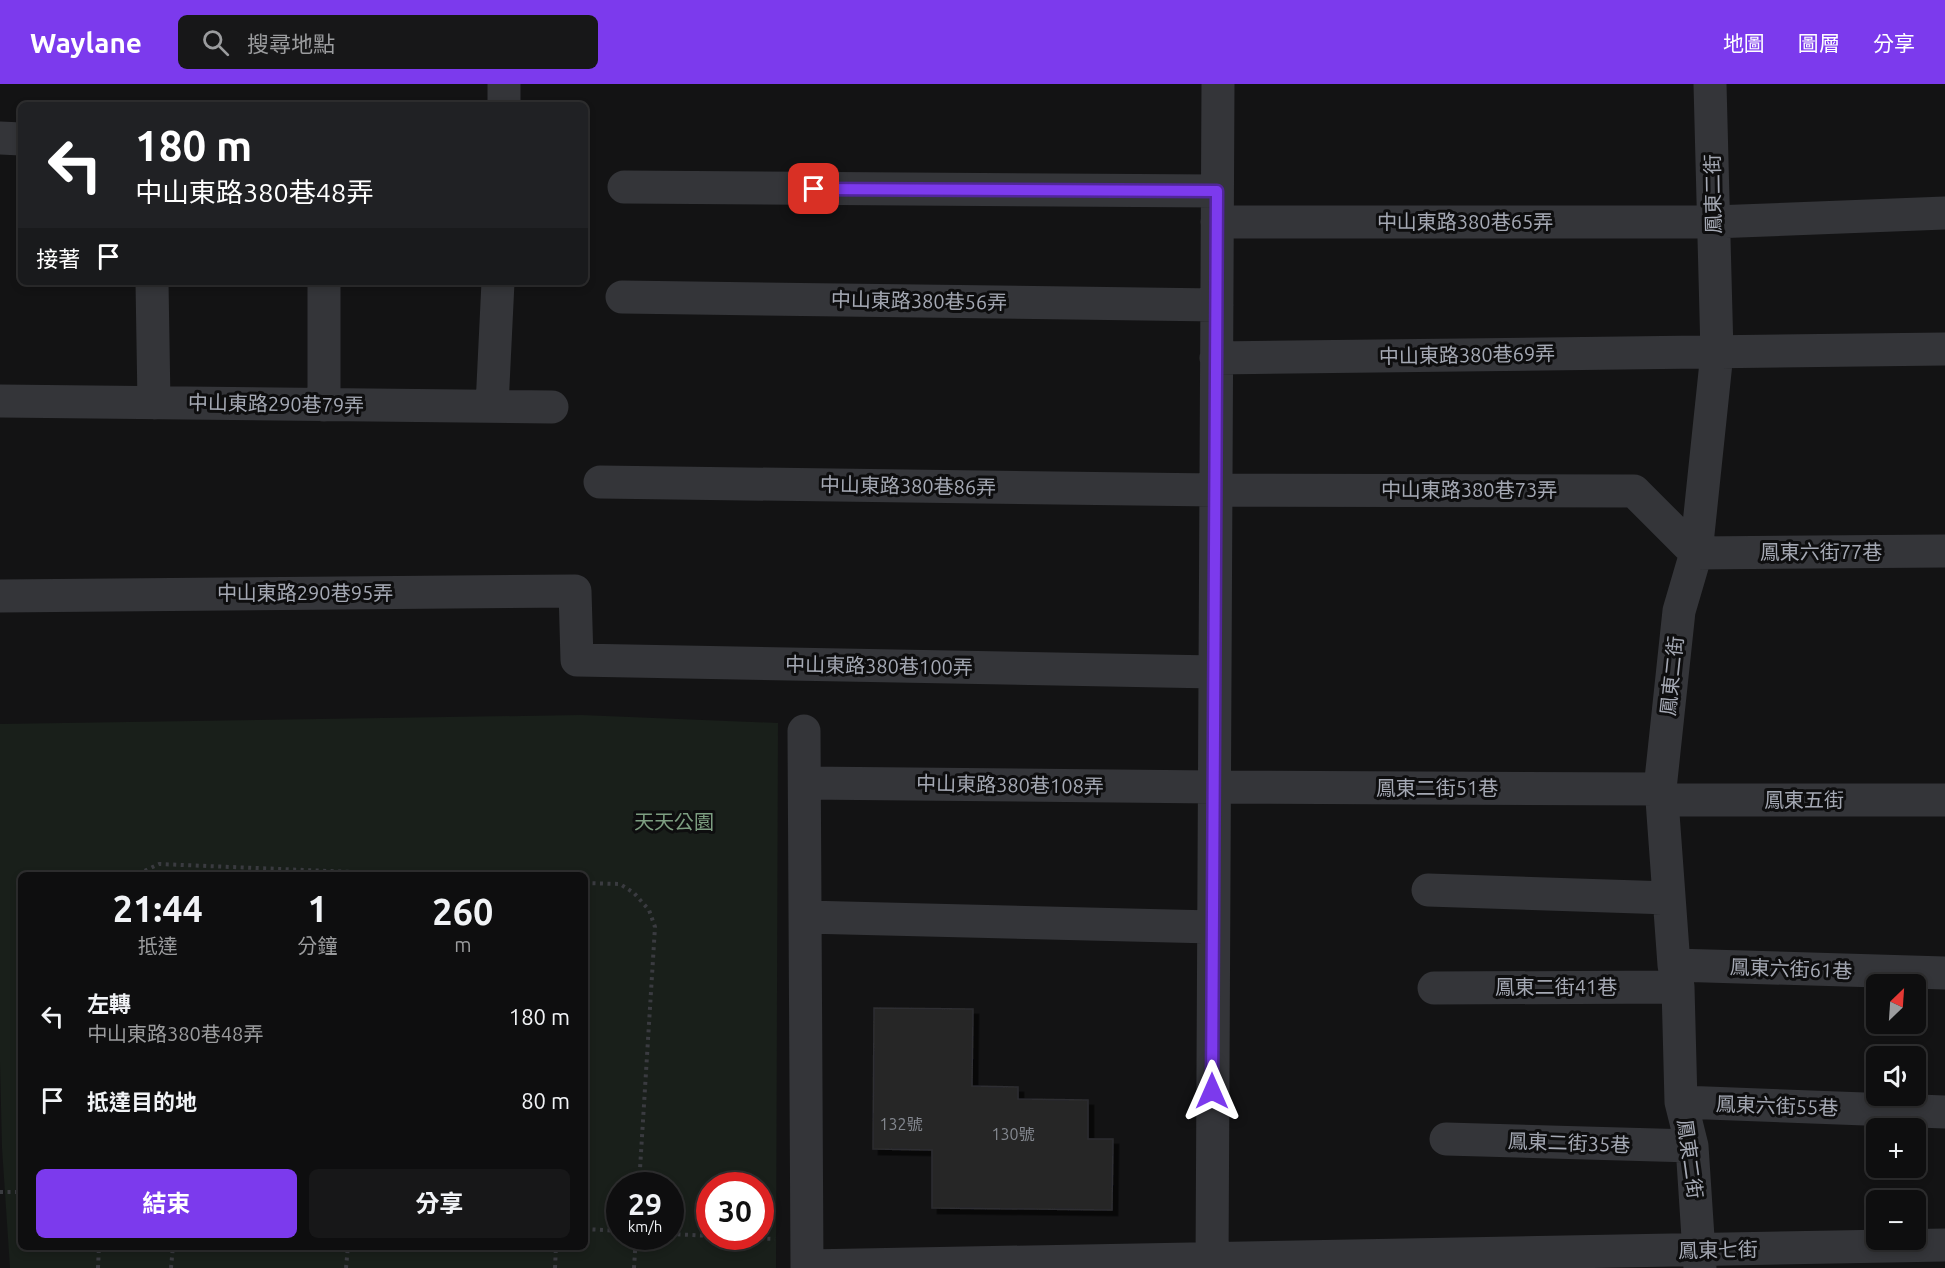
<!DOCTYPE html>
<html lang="zh-TW">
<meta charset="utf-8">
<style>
:root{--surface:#0e0e0f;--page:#171718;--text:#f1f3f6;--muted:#9b9c9e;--line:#2e2e2f;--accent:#7c3aed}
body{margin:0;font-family:Ubuntu,"Noto Sans TC",sans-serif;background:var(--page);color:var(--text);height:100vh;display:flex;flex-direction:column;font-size:22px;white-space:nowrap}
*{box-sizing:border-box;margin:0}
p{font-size:20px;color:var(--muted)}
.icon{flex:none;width:33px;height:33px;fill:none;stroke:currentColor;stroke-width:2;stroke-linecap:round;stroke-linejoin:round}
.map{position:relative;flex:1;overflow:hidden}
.sheet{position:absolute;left:18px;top:788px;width:570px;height:378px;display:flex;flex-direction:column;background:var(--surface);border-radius:9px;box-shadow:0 3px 9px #0003,0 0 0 2px var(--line)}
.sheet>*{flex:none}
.hud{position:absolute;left:18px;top:18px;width:570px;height:183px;border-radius:9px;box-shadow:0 3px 9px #0003,0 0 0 2px var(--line);background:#202124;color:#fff;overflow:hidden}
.needle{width:39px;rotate:25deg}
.tools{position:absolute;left:1866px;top:890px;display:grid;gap:12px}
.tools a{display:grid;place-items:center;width:60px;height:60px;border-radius:9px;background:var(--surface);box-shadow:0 3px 9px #0003,0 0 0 2px var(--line);font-size:30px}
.speed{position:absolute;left:606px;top:1088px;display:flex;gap:12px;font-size:30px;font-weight:700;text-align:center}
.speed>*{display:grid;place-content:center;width:78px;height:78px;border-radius:50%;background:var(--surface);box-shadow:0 3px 9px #0003,0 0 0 2px var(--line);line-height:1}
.speed small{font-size:15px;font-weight:400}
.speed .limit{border:9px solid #d22;background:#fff;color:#111}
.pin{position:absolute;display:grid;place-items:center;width:51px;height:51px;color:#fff;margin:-26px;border-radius:12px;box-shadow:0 3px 9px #0006}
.me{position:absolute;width:66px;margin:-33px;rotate:0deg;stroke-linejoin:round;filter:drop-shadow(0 0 4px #0008)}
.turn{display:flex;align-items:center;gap:21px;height:126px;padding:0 18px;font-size:27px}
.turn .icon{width:78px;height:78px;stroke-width:2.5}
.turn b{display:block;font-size:42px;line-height:51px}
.then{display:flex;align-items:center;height:57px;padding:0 18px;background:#0003;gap:12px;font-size:22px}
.eta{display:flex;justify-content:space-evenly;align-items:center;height:102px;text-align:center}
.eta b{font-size:36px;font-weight:700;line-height:42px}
.primary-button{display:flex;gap:12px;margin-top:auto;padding:12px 18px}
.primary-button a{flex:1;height:69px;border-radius:9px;background:var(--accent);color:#fff;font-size:24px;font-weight:700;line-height:69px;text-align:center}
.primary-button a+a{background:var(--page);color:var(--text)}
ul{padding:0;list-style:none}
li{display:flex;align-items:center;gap:18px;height:84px;padding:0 18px}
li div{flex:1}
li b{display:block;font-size:22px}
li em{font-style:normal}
header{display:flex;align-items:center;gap:36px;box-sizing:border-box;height:84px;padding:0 30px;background:var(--accent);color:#fff}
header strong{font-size:28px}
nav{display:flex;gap:33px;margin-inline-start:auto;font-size:21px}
.search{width:420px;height:54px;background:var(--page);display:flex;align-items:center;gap:15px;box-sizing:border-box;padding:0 21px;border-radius:9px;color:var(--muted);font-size:22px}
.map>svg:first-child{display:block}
.green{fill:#191f1a;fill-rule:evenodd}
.building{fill:#262628;stroke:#2d2d30;stroke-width:1.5;filter:url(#shadow)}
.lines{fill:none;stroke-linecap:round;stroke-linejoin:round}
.path{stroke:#3a3b40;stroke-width:4;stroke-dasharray:3 4.5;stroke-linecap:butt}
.minor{stroke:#343539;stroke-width:33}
.route-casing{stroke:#51269a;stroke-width:15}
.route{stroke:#7c3aed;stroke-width:10}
.labels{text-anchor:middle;stroke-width:6;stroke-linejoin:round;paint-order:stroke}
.number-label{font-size:16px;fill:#848890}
.street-label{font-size:20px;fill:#a5a9b4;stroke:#0e0e0f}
.park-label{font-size:20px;fill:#7d9e81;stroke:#0e0e0f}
</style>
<header>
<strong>Waylane</strong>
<div class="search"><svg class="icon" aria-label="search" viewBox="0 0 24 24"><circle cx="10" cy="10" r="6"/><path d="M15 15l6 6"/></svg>搜尋地點</div>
<nav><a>地圖</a><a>圖層</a><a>分享</a></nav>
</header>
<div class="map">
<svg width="1945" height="1184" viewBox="0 0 1945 1184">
<defs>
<filter id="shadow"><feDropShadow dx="5.5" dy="5.5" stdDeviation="0" flood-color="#0009"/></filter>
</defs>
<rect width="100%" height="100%" fill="#131314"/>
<path class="green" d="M581 631 778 639 776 1184H10L2 1064 0 978V640ZM21 790H585V1162H21ZM620 1101H670V1152H620ZM710 1101H760V1152H710Z"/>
<path class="building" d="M874 924 973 925 972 1002 1018 1003V1015L1088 1016V1055H1113L1112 1126 932 1124V1066L873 1065Z"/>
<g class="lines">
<path class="path" d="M138 790 159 780 401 790
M585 799 620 800 634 809 649 826 655 843 639 1101
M0 1108H21
M585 1145 620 1147
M670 1150 775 1155
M98 1184 99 1162
M171 1184 173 1162
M346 1184 348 1162
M555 1184 556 1162
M634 1184 636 1152"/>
<path class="minor" d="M504 21V0
M0 54 21 55
M624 103 1217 107
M1217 138H1713L1945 129
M152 198 154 319
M324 198V321
M622 213 1217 221
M1216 274 1945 265
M0 317 552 323
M492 322 498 198
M600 398 1216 406 1634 407 1696 469 1945 467
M0 512 575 507 577 576 1215 588
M804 647 807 1184
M805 699 1214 703 1660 705
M1662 716H1945
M1428 806 1669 814
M805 833 1213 843
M1674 881 1945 889
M1434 904 1678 903
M1681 1018 1945 1028
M1446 1055 1692 1062
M807 1182 1945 1161
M1212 1184 1218 0
M1700 1184 1692 1062 1681 1018 1678 903 1674 881 1662 716 1660 705 1679 527 1696 469 1717 269 1710 0"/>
</g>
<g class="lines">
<g class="route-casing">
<path id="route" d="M814 105 1217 107 1212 1007"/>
</g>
<use href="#route" class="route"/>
</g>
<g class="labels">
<g class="number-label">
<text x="901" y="1046">132號</text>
<text x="1013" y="1056">130號</text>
</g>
<g class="street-label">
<text transform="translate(1713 110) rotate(-91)" y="7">鳳東二街</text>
<text x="1465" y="145">中山東路380巷65弄</text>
<text transform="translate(919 217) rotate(1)" y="7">中山東路380巷56弄</text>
<text transform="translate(1467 271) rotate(-1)" y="7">中山東路380巷69弄</text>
<text transform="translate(276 320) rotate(1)" y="7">中山東路290巷79弄</text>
<text transform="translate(908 402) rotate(1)" y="7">中山東路380巷86弄</text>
<text x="1469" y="413">中山東路380巷73弄</text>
<text x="1821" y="475">鳳東六街77巷</text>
<text x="305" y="516">中山東路290巷95弄</text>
<text transform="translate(879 582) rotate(1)" y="7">中山東路380巷100弄</text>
<text transform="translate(1672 592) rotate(-84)" y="7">鳳東二街</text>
<text transform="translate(1010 701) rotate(1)" y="7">中山東路380巷108弄</text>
<text x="1437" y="711">鳳東二街51巷</text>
<text x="1804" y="723">鳳東五街</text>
<text transform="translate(1791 885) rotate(2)" y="7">鳳東六街61巷</text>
<text x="1556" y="910">鳳東二街41巷</text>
<text transform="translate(1777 1022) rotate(2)" y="7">鳳東六街55巷</text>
<text transform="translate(1569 1059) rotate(2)" y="7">鳳東二街35巷</text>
<text transform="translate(1690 1075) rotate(82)" y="7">鳳東二街</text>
<text transform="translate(1718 1166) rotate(-1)" y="7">鳳東七街</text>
</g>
<g class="park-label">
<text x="674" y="745">天天公園</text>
</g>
</g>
</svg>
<div class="tools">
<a><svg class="needle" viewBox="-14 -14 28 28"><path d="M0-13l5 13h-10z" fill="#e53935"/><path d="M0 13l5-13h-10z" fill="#9b9c9e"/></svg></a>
<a><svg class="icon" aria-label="sound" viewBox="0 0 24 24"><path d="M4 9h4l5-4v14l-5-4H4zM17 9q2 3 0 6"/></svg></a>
<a>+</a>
<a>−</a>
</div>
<div class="speed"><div>29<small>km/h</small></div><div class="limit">30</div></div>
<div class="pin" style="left:814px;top:105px;background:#d93025"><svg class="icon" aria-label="arrive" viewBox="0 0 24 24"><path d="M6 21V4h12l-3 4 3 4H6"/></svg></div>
<svg class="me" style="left:1212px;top:1007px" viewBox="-20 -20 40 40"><path d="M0-17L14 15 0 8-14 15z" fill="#7c3aed" stroke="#fff" stroke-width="4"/></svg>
<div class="hud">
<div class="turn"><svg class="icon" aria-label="left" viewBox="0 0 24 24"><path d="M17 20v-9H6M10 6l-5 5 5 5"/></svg><div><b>180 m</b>中山東路380巷48弄</div></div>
<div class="then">接著<svg class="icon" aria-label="arrive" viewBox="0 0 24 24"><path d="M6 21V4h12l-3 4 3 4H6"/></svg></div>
</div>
<section class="sheet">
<div class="eta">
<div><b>21:44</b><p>抵達</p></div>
<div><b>1</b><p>分鐘</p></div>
<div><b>260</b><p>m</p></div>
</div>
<ul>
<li><svg class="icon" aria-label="left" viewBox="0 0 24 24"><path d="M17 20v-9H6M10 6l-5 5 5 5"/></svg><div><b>左轉</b><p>中山東路380巷48弄</p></div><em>180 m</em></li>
<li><svg class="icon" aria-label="arrive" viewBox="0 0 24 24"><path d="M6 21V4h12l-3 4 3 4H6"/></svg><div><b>抵達目的地</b></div><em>80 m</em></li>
</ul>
<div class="primary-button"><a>結束</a><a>分享</a></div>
</section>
</div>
